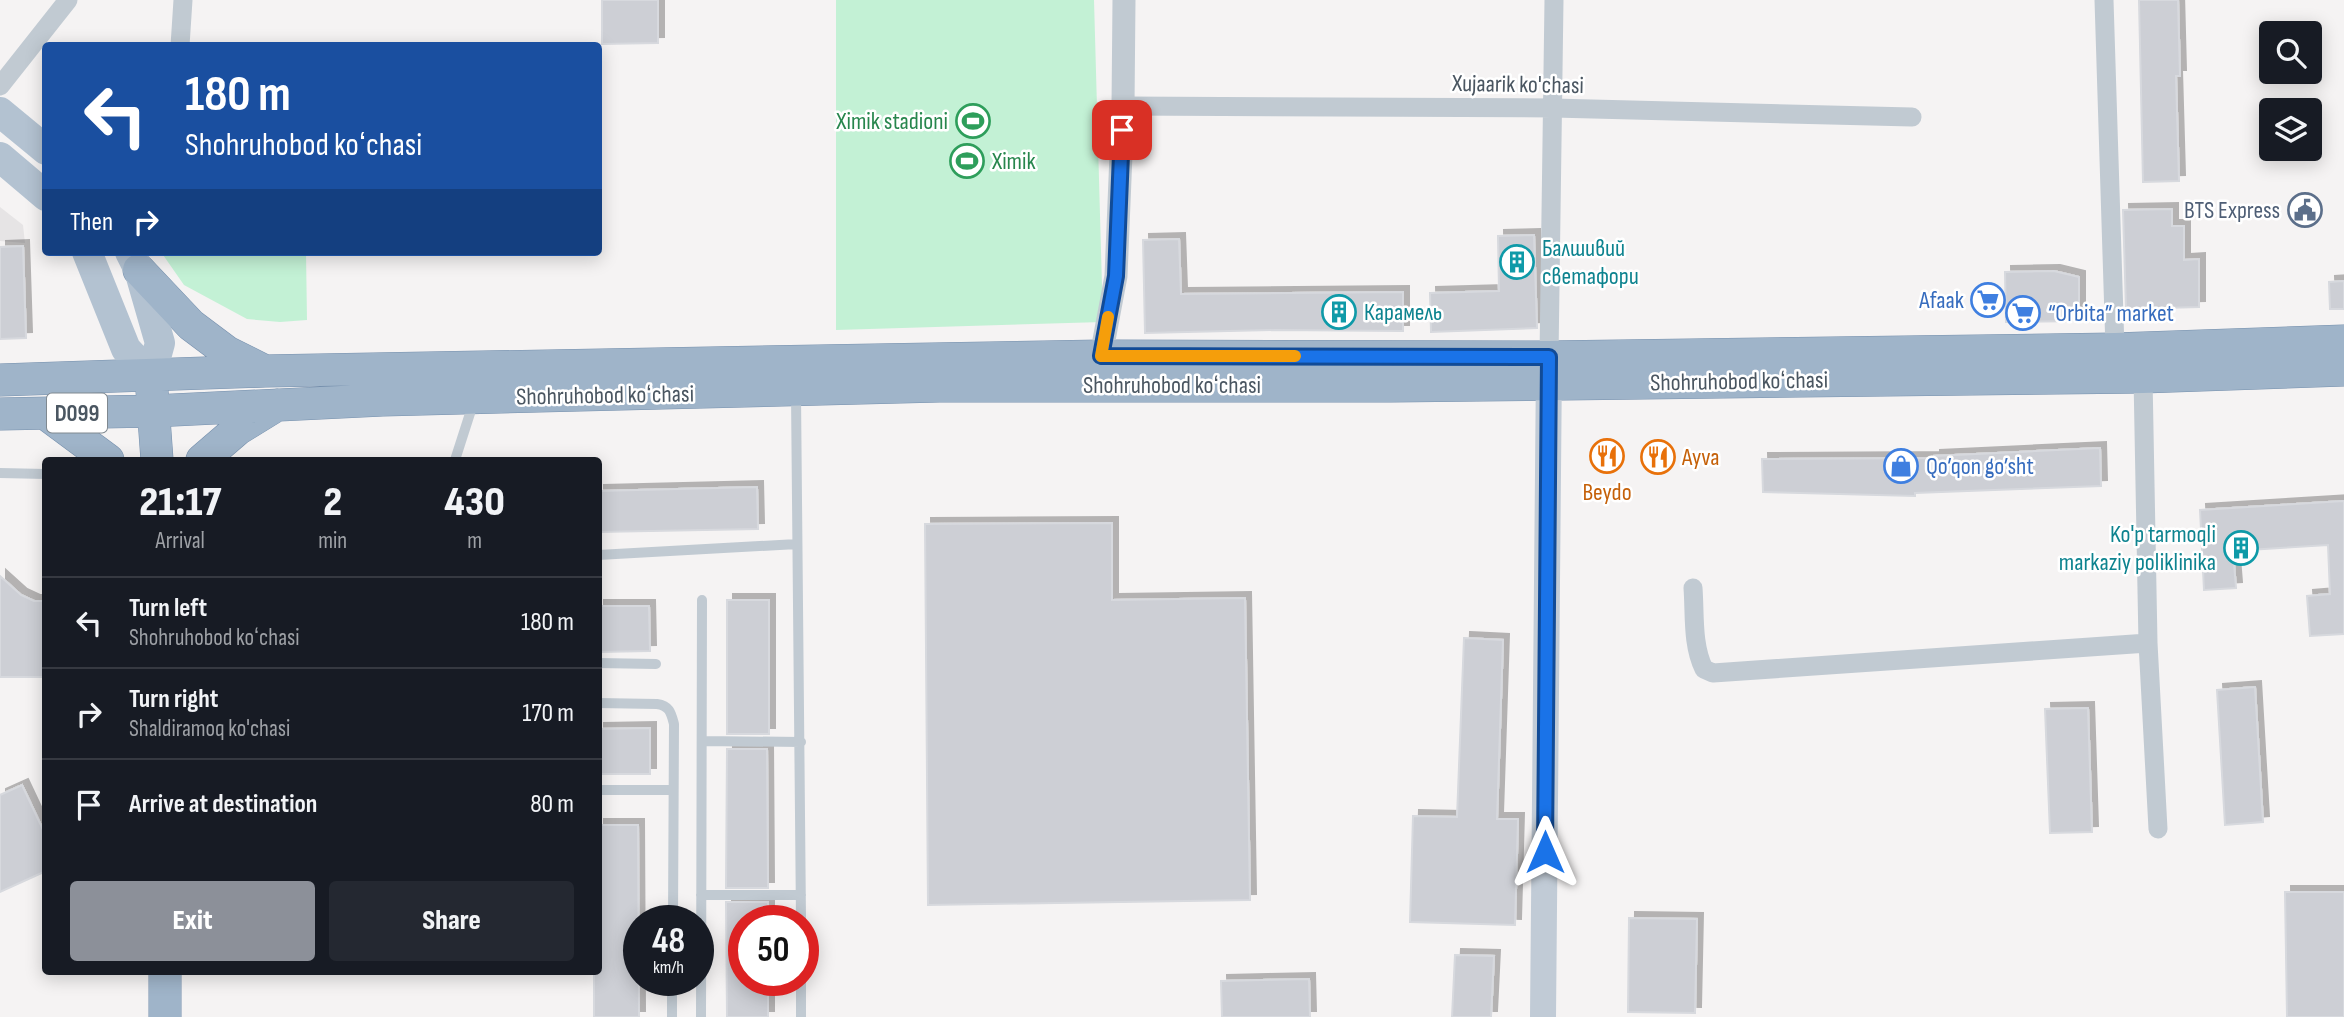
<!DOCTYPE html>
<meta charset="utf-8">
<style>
:root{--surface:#171b24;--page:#242831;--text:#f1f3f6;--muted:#9ea1a6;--line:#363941;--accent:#8c9099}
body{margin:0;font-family:"Sofia Sans Condensed",sans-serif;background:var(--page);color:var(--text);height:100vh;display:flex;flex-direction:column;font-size:26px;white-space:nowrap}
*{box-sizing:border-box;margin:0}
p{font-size:23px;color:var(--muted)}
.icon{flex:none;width:38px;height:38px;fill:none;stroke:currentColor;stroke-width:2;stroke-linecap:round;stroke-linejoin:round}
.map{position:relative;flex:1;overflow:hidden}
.panel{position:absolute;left:42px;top:457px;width:560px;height:518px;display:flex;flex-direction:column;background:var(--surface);border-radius:7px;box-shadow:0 4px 18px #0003}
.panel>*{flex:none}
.top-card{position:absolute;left:42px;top:42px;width:560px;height:214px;border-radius:7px;box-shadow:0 4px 18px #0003;background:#1a4fa0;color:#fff;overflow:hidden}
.tools{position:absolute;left:2259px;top:21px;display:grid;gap:14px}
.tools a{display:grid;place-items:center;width:63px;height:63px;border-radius:7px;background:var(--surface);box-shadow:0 4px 18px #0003;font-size:35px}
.speed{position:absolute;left:623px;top:905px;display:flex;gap:14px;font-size:35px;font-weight:700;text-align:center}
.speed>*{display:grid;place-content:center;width:91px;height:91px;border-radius:50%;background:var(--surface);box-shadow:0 4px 18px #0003;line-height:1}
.speed small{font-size:18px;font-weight:400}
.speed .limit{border:10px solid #d22;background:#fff;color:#111}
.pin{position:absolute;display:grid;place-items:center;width:60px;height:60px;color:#fff;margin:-30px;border-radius:14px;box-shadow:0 4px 10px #0006}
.me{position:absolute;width:77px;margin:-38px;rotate:0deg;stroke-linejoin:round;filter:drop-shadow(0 0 5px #0008)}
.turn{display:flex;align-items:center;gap:24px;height:147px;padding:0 28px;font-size:32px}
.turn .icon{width:91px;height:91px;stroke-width:2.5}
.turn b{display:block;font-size:49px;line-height:60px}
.then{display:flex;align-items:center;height:66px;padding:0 28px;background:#0003;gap:14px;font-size:26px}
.eta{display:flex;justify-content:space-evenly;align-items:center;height:119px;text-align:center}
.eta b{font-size:42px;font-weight:800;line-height:49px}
.button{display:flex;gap:14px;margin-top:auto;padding:14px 28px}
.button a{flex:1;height:80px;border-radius:7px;background:var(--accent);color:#fff;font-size:28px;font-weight:800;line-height:80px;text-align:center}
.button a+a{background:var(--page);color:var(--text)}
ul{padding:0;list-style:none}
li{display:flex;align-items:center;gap:21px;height:91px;padding:0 28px;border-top:2px solid var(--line)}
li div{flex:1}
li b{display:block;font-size:26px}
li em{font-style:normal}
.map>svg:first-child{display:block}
.education{fill:#e6e4e5}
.green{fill:#c3f1d5}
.building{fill:#cdcfd5;stroke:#d7d9de;stroke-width:2;filter:url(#shadow)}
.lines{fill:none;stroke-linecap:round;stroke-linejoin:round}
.trunk-casing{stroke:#7690ad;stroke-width:33}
.service{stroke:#c1cad2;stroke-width:10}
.minor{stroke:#c1cad2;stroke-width:19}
.tertiary{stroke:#c1cad2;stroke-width:23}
.secondary{stroke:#c1cbd6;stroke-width:26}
.primary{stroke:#b3c2d1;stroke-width:30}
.trunk{stroke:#9fb4c9;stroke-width:32}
.route-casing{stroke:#114b97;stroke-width:18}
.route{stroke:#1a73e8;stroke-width:12}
.slow{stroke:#f59e0b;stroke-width:12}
.labels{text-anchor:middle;stroke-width:5;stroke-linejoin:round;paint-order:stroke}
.shield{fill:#fff;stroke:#808990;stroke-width:2}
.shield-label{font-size:23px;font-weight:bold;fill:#4a5661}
.street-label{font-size:24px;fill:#4a5661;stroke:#fff}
.leisure-label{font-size:24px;fill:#27864d;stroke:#fff;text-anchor:end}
.service-label{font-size:24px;fill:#4e5e75;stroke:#fff;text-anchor:end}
.culture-label{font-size:24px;fill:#0d838f;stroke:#fff;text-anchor:start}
.shop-label{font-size:24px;fill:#366cbe;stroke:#fff;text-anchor:start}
.food-label{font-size:24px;fill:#c56008;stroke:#fff;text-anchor:start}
</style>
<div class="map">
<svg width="2344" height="1017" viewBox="0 0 2344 1017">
<defs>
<filter id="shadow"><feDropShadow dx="6" dy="-6" stdDeviation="0" flood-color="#0004"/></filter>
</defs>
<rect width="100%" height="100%" fill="#f5f3f3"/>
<path class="education" d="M0 207 23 225 25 243 0 241Z"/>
<path class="green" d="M836 0H1094L1103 322 836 330Z
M161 252H306L307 320 280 322 247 319 184 285Z"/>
<path class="building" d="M602 0H658V43L602 44Z
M2139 0H2178L2180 76H2176L2179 181 2143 182Z
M2172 209V226H2184V260L2199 259V307L2126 309 2123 210Z
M1534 235 1537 328 1431 332 1430 293 1499 291 1498 236Z
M1179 239 1181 294 1403 292V331L1276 330 1145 333 1143 240Z
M23 246 26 338 0 339V247Z
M2054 271 2079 277V321L2006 322 2005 272Z
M2344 281V309H2330L2329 282Z
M2100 448 2101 486 1915 493V496L1763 492 1762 459 1934 458V456Z
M757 487 758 529 598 532V491Z
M2344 501V634L2310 636 2307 596 2330 594 2328 545 2233 551 2236 588 2204 590 2200 510Z
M1112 523V600L1245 598 1250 900 928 905 925 524Z
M0 576 21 595 34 601H46V677H0Z
M727 600H769V734H727Z
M598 606H649L650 651 598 652Z
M1464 638 1503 640 1497 819H1518L1515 925 1410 922 1413 816 1457 817Z
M2255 687 2263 822 2225 825 2217 690Z
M2088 708 2092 832 2050 833 2045 709Z
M650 728V774H598V729Z
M727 749H767L768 888H726Z
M22 785 46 836V871L0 892V795Z
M598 825H638L639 1017H594V971H598Z
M2285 892H2344V1017H2287Z
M726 902H768V920H744V980H768V1017H727Z
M1629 918 1697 919 1695 1013 1628 1012Z
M1455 955 1494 956 1491 1017H1452Z
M1309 979 1310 1017H1222L1221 981Z"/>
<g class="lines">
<g class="trunk-casing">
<path id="trunk" d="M139 270 191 325 227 352 263 370
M0 380 265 371 1101 356 1549 357 2115 349 2344 341
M152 391 157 460
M0 414 153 411 382 400 939 386H1391L2143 377 2344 370
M46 414 108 460
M202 460 238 429 277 405
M165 971V1017"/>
</g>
<path class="service" d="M796 394 801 920
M455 460 474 401
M0 473 46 474
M598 555 797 544
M598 663 656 664
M598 703 657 704C670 706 671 713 674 724L673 920
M702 741 801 742
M598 790H673
M701 895H801
M801 980V1017
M672 1017V980
M701 1017 702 600"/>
<path class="minor" d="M2104 0 2115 349
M180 46 183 0
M0 86 68 0
M1123 106 1553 108 1912 117
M1549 357 1554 0
M2143 377 2148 643 2158 829
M1693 588C1695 614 1692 645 1704 669L1713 673 2148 643"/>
<path class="tertiary" d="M1102 371 1101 356 1116 276 1123 106 1124 0"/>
<path class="secondary" d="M1543 1017 1549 364"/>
<path class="primary" d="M0 112 46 150
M0 157 46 196
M87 252 126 349 151 376
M130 252 139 270 160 343 151 376"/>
<use href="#trunk" class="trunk"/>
</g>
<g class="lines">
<g class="route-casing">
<path id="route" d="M1122 130 1116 276 1101 356 1549 357 1545 852"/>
</g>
<use href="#route" class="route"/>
<path class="slow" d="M1108 317 1101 356H1295"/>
</g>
<defs>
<g id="stadium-ring" transform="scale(1.75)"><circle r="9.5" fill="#fff" stroke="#2e9e5b" stroke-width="1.5"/><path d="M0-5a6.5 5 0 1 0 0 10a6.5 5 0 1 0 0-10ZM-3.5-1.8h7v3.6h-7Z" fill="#2e9e5b"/></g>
<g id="civic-ring" transform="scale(1.75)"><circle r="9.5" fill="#fff" stroke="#5c6f8a" stroke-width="1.5"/><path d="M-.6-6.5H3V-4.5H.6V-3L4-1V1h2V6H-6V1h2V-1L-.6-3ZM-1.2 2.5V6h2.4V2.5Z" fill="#5c6f8a"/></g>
<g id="building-ring" transform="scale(1.75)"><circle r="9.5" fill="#fff" stroke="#0f9aa8" stroke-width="1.5"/><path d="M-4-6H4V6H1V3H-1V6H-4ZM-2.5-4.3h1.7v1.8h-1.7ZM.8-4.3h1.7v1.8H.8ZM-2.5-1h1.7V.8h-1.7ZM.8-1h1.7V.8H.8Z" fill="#0f9aa8"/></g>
<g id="supermarket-ring" transform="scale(1.75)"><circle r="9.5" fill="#fff" stroke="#3f7fe0" stroke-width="1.5"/><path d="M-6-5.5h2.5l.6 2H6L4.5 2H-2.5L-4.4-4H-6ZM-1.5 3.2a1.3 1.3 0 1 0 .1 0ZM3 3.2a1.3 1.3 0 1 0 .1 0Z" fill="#3f7fe0"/></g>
<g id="restaurant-ring" transform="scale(1.75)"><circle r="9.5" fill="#fff" stroke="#e8710a" stroke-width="1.5"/><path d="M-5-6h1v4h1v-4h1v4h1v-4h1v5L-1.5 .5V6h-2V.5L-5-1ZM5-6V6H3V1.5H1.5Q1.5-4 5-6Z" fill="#e8710a"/></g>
<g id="shop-ring" transform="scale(1.75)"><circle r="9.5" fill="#fff" stroke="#3f7fe0" stroke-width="1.5"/><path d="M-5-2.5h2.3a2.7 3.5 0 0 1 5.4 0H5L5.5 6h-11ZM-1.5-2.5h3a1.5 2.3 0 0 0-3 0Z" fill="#3f7fe0"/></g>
</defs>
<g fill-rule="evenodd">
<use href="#stadium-ring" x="973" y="121"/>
<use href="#stadium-ring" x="967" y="161"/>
<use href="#civic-ring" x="2305" y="210"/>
<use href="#building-ring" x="1517" y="262"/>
<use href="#supermarket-ring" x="1988" y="300"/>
<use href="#building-ring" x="1339" y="312"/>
<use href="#supermarket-ring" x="2023" y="313"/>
<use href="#restaurant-ring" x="1607" y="456"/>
<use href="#restaurant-ring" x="1658" y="457"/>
<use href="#shop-ring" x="1901" y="466"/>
<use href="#building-ring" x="2241" y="548"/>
</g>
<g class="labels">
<rect class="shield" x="47" y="393.5" width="60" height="39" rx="5"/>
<g class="shield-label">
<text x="77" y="421">D099</text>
</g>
<g class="street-label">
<text transform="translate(1518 84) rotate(1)" y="8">Xujaarik ko'chasi</text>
<text transform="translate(1739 381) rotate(-1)" y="8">Shohruhobod koʻchasi</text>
<text x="1172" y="393">Shohruhobod koʻchasi</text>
<text transform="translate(605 395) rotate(-1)" y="8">Shohruhobod koʻchasi</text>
</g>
<g class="leisure-label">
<text x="948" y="129">Ximik stadioni</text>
<text x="992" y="169" text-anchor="start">Ximik</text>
</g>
<g class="service-label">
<text x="2280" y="218">BTS Express</text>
</g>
<g class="culture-label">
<text x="1542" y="256">Балшивий<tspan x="1542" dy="28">светафори</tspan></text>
<text x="1364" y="320">Карамель</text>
<text x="2216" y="542" text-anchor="end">Ko'p tarmoqli<tspan x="2216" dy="28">markaziy poliklinika</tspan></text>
</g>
<g class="shop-label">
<text x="1964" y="308" text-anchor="end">Afaak</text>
<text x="2048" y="321">“Orbita” market</text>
<text x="1926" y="474">Qo’qon go’sht</text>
</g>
<g class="food-label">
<text x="1682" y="465">Ayva</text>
<text x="1607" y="500" text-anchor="middle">Beydo</text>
</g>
</g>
</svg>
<div class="tools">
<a><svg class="icon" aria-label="search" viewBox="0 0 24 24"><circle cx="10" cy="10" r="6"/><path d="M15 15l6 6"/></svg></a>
<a><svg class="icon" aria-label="layers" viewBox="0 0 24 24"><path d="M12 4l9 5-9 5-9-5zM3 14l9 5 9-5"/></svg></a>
</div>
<div class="speed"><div>48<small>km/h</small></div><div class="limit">50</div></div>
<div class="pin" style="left:1122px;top:130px;background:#d93025"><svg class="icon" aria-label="arrive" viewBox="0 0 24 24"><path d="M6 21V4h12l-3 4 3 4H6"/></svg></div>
<svg class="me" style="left:1545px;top:852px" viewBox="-20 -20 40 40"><path d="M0-17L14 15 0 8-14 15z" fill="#1a73e8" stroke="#fff" stroke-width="4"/></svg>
<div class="top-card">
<div class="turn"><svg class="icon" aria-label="left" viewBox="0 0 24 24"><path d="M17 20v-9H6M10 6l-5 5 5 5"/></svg><div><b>180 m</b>Shohruhobod koʻchasi</div></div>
<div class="then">Then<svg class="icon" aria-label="right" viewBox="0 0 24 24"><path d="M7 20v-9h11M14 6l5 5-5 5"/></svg></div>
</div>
<section class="panel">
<div class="eta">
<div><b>21:17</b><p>Arrival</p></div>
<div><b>2</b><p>min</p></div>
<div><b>430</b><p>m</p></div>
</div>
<ul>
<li><svg class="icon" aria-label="left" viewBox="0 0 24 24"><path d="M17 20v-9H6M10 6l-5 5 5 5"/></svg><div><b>Turn left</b><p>Shohruhobod koʻchasi</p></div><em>180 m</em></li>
<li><svg class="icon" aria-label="right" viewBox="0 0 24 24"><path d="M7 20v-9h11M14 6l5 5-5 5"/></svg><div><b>Turn right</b><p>Shaldiramoq ko'chasi</p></div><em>170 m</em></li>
<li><svg class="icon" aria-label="arrive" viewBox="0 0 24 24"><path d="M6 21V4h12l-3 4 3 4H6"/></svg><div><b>Arrive at destination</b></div><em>80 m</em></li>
</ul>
<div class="button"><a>Exit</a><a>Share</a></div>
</section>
</div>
